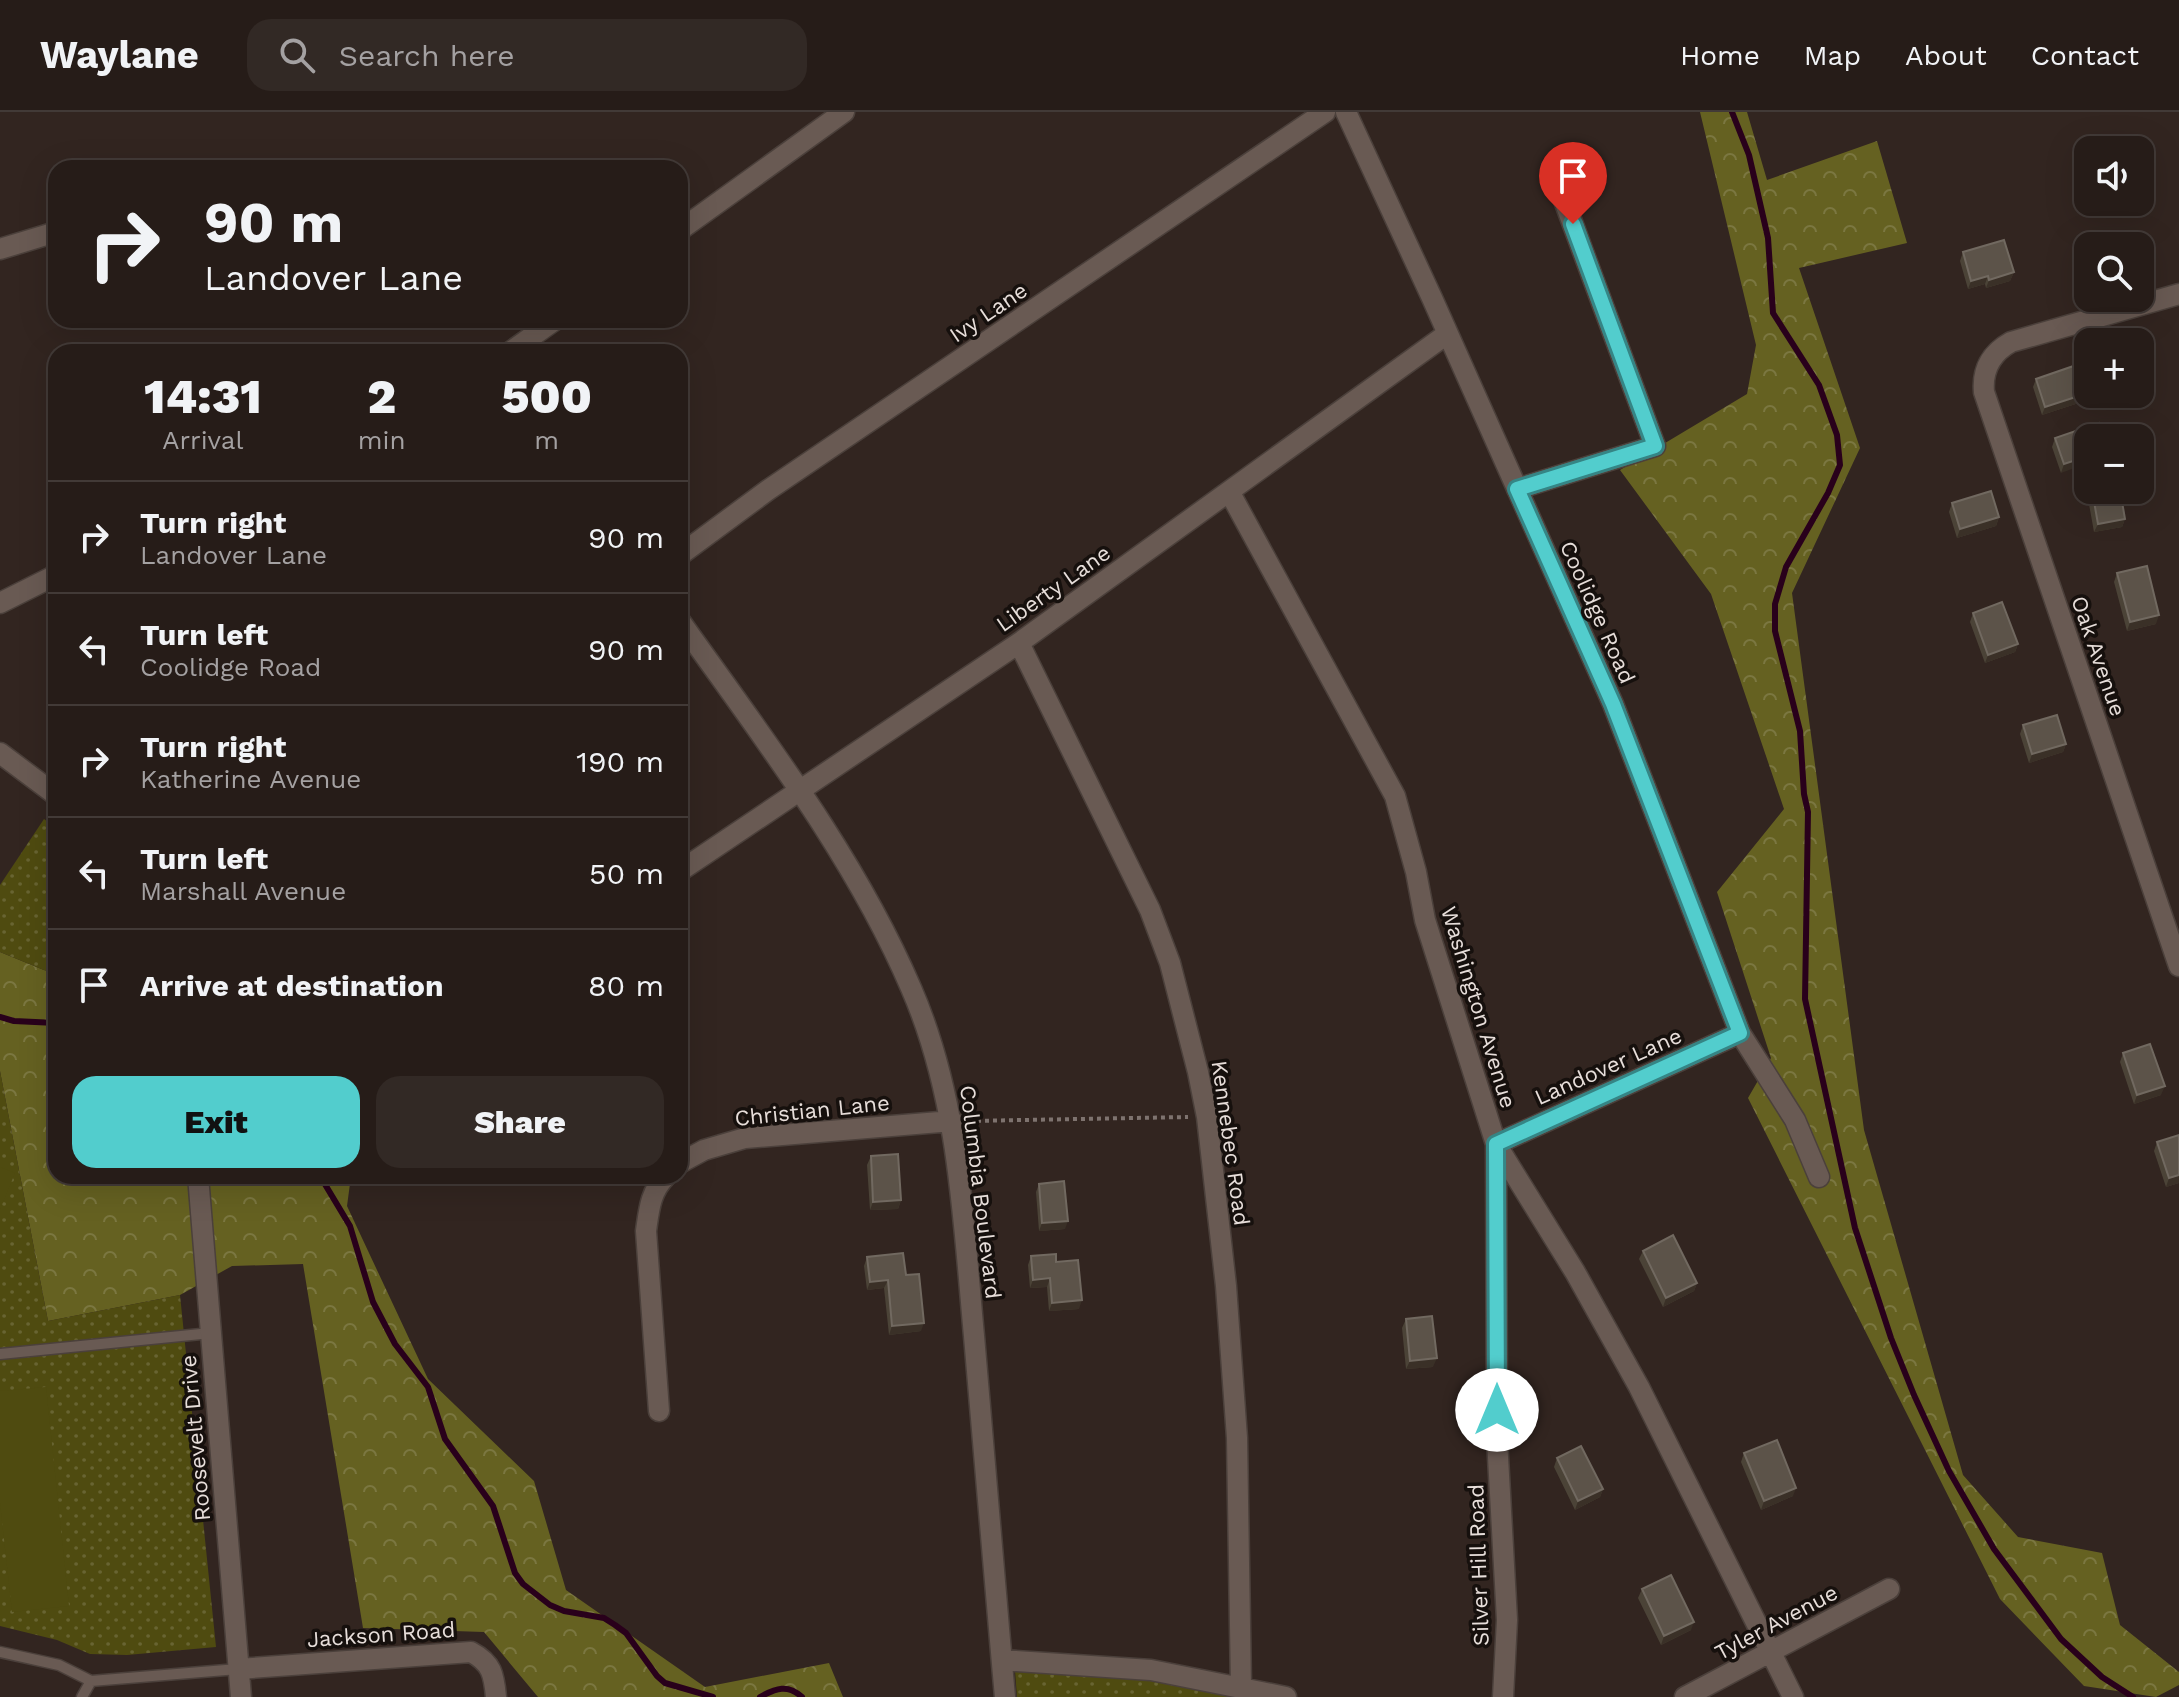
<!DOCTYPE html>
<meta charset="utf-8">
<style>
:root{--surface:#261c18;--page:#322925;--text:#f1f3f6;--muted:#a4a1a2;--line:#423a37;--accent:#52cdcd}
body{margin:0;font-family:"Work Sans",sans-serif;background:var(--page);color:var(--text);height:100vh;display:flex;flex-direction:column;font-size:30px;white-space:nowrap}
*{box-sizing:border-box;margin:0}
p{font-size:26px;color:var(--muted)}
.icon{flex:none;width:44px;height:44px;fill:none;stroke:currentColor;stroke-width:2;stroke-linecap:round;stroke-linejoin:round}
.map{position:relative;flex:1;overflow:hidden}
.sheet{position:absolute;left:48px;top:232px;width:640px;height:840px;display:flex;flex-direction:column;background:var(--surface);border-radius:24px;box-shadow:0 8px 32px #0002,0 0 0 2px var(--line)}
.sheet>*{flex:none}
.guide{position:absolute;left:48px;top:48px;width:640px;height:168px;border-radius:24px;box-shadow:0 8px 32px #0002,0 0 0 2px var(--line);background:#261c18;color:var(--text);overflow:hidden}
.buttons{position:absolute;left:2074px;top:24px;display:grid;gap:16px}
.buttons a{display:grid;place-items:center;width:80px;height:80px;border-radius:16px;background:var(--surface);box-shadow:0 8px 32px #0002,0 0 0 2px var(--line);font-size:40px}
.pin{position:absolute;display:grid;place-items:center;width:68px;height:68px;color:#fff;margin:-82px -34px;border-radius:50% 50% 50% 0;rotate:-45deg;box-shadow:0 0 8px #0007}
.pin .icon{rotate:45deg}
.me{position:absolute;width:88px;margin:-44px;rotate:0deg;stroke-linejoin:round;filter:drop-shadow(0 0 6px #0008)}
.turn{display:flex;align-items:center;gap:28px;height:168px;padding:0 24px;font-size:36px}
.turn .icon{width:104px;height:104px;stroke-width:2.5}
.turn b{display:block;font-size:56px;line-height:68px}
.eta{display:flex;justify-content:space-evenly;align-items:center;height:136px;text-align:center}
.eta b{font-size:48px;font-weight:800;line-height:56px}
.primary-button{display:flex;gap:16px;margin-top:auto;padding:16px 24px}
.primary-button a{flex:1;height:92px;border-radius:24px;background:var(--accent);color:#111;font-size:32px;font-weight:800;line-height:92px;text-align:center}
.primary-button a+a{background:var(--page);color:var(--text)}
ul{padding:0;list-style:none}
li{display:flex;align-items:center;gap:24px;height:112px;padding:0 24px;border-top:2px solid var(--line)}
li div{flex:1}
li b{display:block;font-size:30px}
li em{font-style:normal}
header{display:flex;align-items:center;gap:48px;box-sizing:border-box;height:112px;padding:0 40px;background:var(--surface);border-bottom:2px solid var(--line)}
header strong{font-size:38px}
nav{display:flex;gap:44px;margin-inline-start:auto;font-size:28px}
.search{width:560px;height:72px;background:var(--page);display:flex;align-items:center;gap:20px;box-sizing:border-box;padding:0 28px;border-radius:24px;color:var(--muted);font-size:30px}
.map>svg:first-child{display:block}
.forest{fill:url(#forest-crowns)}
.park{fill:url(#park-dots)}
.garden{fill:#4f4b10}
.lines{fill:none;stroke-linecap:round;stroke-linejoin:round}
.stream{stroke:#29001b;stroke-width:6}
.lane-casing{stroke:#4b403b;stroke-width:13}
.street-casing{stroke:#4b403b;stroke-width:23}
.path{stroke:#7e736f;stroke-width:4;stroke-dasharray:4 4;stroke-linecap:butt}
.lane{stroke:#695a53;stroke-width:10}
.street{stroke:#695a53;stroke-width:20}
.wall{fill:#4b4337}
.shaded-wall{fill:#3a3027}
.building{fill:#5c5349;stroke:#716960;stroke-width:2}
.route-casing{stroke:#358585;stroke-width:20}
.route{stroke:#52cdcd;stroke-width:14}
.labels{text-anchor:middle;stroke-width:7;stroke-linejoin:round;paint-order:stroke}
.street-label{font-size:22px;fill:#e7deda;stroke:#16100d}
</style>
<header>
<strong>Waylane</strong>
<div class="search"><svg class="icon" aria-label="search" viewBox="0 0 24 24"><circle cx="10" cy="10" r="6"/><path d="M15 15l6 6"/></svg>Search here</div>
<nav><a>Home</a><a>Map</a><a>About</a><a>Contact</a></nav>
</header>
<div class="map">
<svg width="2179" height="1585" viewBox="0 0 2179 1585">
<defs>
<pattern id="forest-crowns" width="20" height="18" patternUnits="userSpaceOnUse" patternTransform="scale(2)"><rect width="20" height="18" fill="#656121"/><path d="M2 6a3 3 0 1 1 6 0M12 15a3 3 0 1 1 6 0" fill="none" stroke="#7b7741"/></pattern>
<pattern id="park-dots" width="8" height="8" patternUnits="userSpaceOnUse" patternTransform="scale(2)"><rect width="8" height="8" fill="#4f4b10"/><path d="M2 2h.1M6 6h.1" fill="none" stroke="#686432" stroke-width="1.8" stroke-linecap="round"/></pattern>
</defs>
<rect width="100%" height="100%" fill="#322520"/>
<path class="forest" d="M1700 0H1747L1767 68 1877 29 1907 131 1799 156 1860 336 1792 481 1864 1018 1963 1363 2018 1425 2102 1441 2120 1513 2179 1560V1573L2156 1585 2084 1574 2000 1487 1748 986 1771 946 1717 780 1784 697 1711 482 1620 358 1747 282 1756 233Z
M0 840 56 863V1064H351L347 1094 428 1267 534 1369 566 1478 705 1575 829 1551 843 1585H538L484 1520 363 1516 303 1152 232 1154 180 1183 48 1209 0 959Z"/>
<path class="park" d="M44 707 56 716V863L0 840V773Z
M0 959 48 1209 180 1183 216 1535 127 1543 90 1542 57 1528 0 1514Z
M1014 1545 1260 1585H1017Z"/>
<path class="garden" d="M0 1055 15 1061 0 1097Z
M46 1275 69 1494 12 1500 0 1391V1279Z"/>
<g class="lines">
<path class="stream" d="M1732 0 1749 43 1768 126 1773 201 1819 273 1837 323 1840 353 1828 381 1786 455 1775 492V519L1800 619 1804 682 1808 700 1805 887 1855 1116 1891 1226 1914 1283 1949 1359 1994 1437 2061 1527 2102 1565 2133 1585
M0 905 14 909 56 911
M320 1064 350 1114 373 1190 395 1232 428 1275 445 1327 493 1394 515 1461 523 1472 550 1493 564 1499 604 1506 615 1513 626 1521 657 1564 665 1571 713 1585
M760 1585C776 1576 788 1572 802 1585"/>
<g class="lane-casing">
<path id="lane" d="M0 1242 211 1221
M0 1540 59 1553 91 1569 238 1557
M82 1585 91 1569"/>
</g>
<g class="street-casing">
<path id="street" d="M1346 0 1432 186 1613 592 1740 921 1795 1008 1819 1065
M680 118 844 0
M0 137 56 120
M2179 182 2011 230C1991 241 1982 258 1984 280L2179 854
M510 240 555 208
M1517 377 1655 334 1552 56
M1230 381 1395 684 1416 760 1425 808 1496 1032 1575 1160 1639 1275 1793 1585
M680 443 768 378 1325 0
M0 491 56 463
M680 509C763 626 854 743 911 876 959 986 963 1106 974 1224 984 1345 994 1465 1005 1585
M1019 531 1150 798 1170 851 1198 960 1207 1005 1226 1174 1237 1326 1241 1575
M0 641 56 683
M680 759 1019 531 1447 222
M680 1051 704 1038 745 1026 952 1009
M198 1064 241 1585
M659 1299 646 1119C649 1098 650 1080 666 1064
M1002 1548 1151 1558 1286 1585
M238 1557 471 1540C492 1551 494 1563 496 1585
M1503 1585 1507 1508 1497 1327 1496 1032 1740 921
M1685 1585 1889 1477"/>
</g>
<path class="path" d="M969 1009 1188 1005"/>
<use href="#lane" class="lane"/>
<use href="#street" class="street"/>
</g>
<path class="wall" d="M1963 140 2014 160 2010 169 1986 176 1985 172 1968 177 1960 149Z
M2036 267 2088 282H2104L2103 283 2042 303 2033 275Z
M2099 311 2061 361 2052 335 2055 326Z
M2088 378H2120L2125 407 2122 415 2094 420 2087 381Z
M1952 391 1999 405 1996 414 1957 426 1949 400Z
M2117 461 2156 512 2127 519 2114 470Z
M1973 501 2018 532 2015 540 1985 551 1970 510Z
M2023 613 2066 632 2063 640 2029 651 2020 622Z
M2123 941 2161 983 2134 992 2120 950Z
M2157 1030 2179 1071 2166 1075 2154 1039Z
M871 1044 901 1088 898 1097 870 1098 867 1053Z
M1039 1072 1065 1117 1039 1119 1036 1080Z
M1643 1139 1697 1171 1694 1179 1663 1195 1639 1147Z
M1031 1144 1056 1150 1079 1197 1049 1199 1047 1175 1030 1176 1028 1153Z
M867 1145 906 1163 921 1219 889 1223 884 1176 867 1178 864 1154Z
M1406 1207 1433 1255 1406 1257 1402 1216Z
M1744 1341 1793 1384 1761 1398 1741 1350Z
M1557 1346 1603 1377 1600 1385 1575 1398 1554 1355Z
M1642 1477 1691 1518 1661 1533 1638 1486Z"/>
<path class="shaded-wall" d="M2014 160 2010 169 1986 176 1989 168Z
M1988 164 1985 172 1968 177 1971 169Z
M2088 281V282H2104L2103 283 2042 303 2045 295Z
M2088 344V351L2061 361 2064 352Z
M1999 405 1996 414 1957 426 1960 417Z
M2125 407 2122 415 2094 420 2098 412Z
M2159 503 2156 512 2127 519 2130 510Z
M2018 532 2015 540 1985 551 1988 543Z
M2066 632 2063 640 2029 651 2032 642Z
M2165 974 2161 983 2134 992 2137 983Z
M2179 1063V1071L2166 1075 2169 1066Z
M901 1088 898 1097 870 1098 873 1090Z
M1068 1109 1065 1117 1039 1119 1042 1111Z
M1050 1166 1047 1175 1030 1176 1033 1168Z
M888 1168 884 1176 867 1178 870 1170Z
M1697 1171 1694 1179 1663 1195 1666 1186Z
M1082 1188 1079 1197 1049 1199 1052 1191Z
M924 1211 921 1219 889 1223 892 1214Z
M1437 1246 1433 1255 1406 1257 1410 1249Z
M1796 1376 1793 1384 1761 1398 1764 1389Z
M1603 1377 1600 1385 1575 1398 1578 1389Z
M1694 1510 1691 1518 1661 1533 1664 1524Z"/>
<path class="building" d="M2004 128 2014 160 1989 168 1988 164 1971 169 1963 140Z
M2088 249V281L2045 295 2036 267Z
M2099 311 2104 326H2088V344L2064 352 2055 326Z
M2092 378H2120L2125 407 2098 412Z
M1991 379 1999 405 1960 417 1952 391Z
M2147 454 2159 503 2130 510 2117 461Z
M2002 490 2018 532 1988 543 1973 501Z
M2057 603 2066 632 2032 642 2023 613Z
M2150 932 2165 974 2137 983 2123 941Z
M2179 1023V1063L2169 1066 2157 1030Z
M898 1042 901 1088 873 1090 871 1044Z
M1064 1069 1068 1109 1042 1111 1039 1072Z
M1673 1123 1697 1171 1666 1186 1643 1139Z
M903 1141 906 1163 919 1162 924 1211 892 1214 888 1168 870 1170 867 1145Z
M1056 1142V1150L1078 1148 1082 1188 1052 1191 1050 1166 1033 1168 1031 1144Z
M1432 1204 1437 1246 1410 1249 1406 1207Z
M1777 1328 1796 1376 1764 1389 1744 1341Z
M1581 1334 1603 1377 1578 1389 1557 1346Z
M1671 1463 1694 1510 1664 1524 1642 1477Z"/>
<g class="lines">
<g class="route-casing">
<path id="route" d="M1497 1298 1496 1032 1740 921 1613 592 1517 377 1655 334 1573 112"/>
</g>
<use href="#route" class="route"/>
</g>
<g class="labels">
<g class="street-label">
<text transform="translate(988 200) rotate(-34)" y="8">Ivy Lane</text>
<text transform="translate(1053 476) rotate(-35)" y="8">Liberty Lane</text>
<text transform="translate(1598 500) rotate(66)" y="8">Coolidge Road</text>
<text transform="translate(2099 544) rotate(71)" y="8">Oak Avenue</text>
<text transform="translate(1479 895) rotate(73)" y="8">Washington Avenue</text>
<text transform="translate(1608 954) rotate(-24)" y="8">Landover Lane</text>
<text transform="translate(812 998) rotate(-6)" y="8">Christian Lane</text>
<text transform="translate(1231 1031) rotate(82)" y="8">Kennebec Road</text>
<text transform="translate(981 1080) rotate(83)" y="8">Columbia Boulevard</text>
<text transform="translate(195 1326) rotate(-95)" y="8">Roosevelt Drive</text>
<text transform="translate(1478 1453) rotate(-92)" y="8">Silver Hill Road</text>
<text transform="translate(1776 1510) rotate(-28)" y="8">Tyler Avenue</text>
<text transform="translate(381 1522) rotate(-4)" y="8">Jackson Road</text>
</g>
</g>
</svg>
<div class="buttons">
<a><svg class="icon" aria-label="sound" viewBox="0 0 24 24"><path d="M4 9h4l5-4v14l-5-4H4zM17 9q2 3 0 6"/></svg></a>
<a><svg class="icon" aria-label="search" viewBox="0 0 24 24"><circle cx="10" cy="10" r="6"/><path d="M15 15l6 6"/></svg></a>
<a>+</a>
<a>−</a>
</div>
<div class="pin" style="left:1573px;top:112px;background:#d93025"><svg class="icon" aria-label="arrive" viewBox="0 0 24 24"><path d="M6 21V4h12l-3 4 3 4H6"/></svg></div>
<svg class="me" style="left:1497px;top:1298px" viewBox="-20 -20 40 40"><circle r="19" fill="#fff"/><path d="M0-13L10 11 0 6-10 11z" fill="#52cdcd"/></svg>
<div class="guide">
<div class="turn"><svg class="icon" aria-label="right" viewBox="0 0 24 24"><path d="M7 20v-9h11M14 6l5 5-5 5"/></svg><div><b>90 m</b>Landover Lane</div></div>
</div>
<section class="sheet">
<div class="eta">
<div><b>14:31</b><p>Arrival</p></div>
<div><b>2</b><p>min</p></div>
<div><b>500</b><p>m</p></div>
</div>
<ul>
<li><svg class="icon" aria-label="right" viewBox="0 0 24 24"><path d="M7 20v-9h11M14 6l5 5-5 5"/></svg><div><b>Turn right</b><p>Landover Lane</p></div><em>90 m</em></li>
<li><svg class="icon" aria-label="left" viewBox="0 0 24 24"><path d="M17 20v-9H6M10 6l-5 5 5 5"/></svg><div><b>Turn left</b><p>Coolidge Road</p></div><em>90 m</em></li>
<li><svg class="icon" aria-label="right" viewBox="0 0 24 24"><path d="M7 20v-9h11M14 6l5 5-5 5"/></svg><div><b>Turn right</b><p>Katherine Avenue</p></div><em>190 m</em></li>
<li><svg class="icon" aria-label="left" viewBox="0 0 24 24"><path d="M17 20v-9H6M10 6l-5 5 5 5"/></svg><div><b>Turn left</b><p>Marshall Avenue</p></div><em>50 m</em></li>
<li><svg class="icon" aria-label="arrive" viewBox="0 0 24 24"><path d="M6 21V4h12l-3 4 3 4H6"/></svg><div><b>Arrive at destination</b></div><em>80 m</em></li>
</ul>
<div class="primary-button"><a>Exit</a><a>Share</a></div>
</section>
</div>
